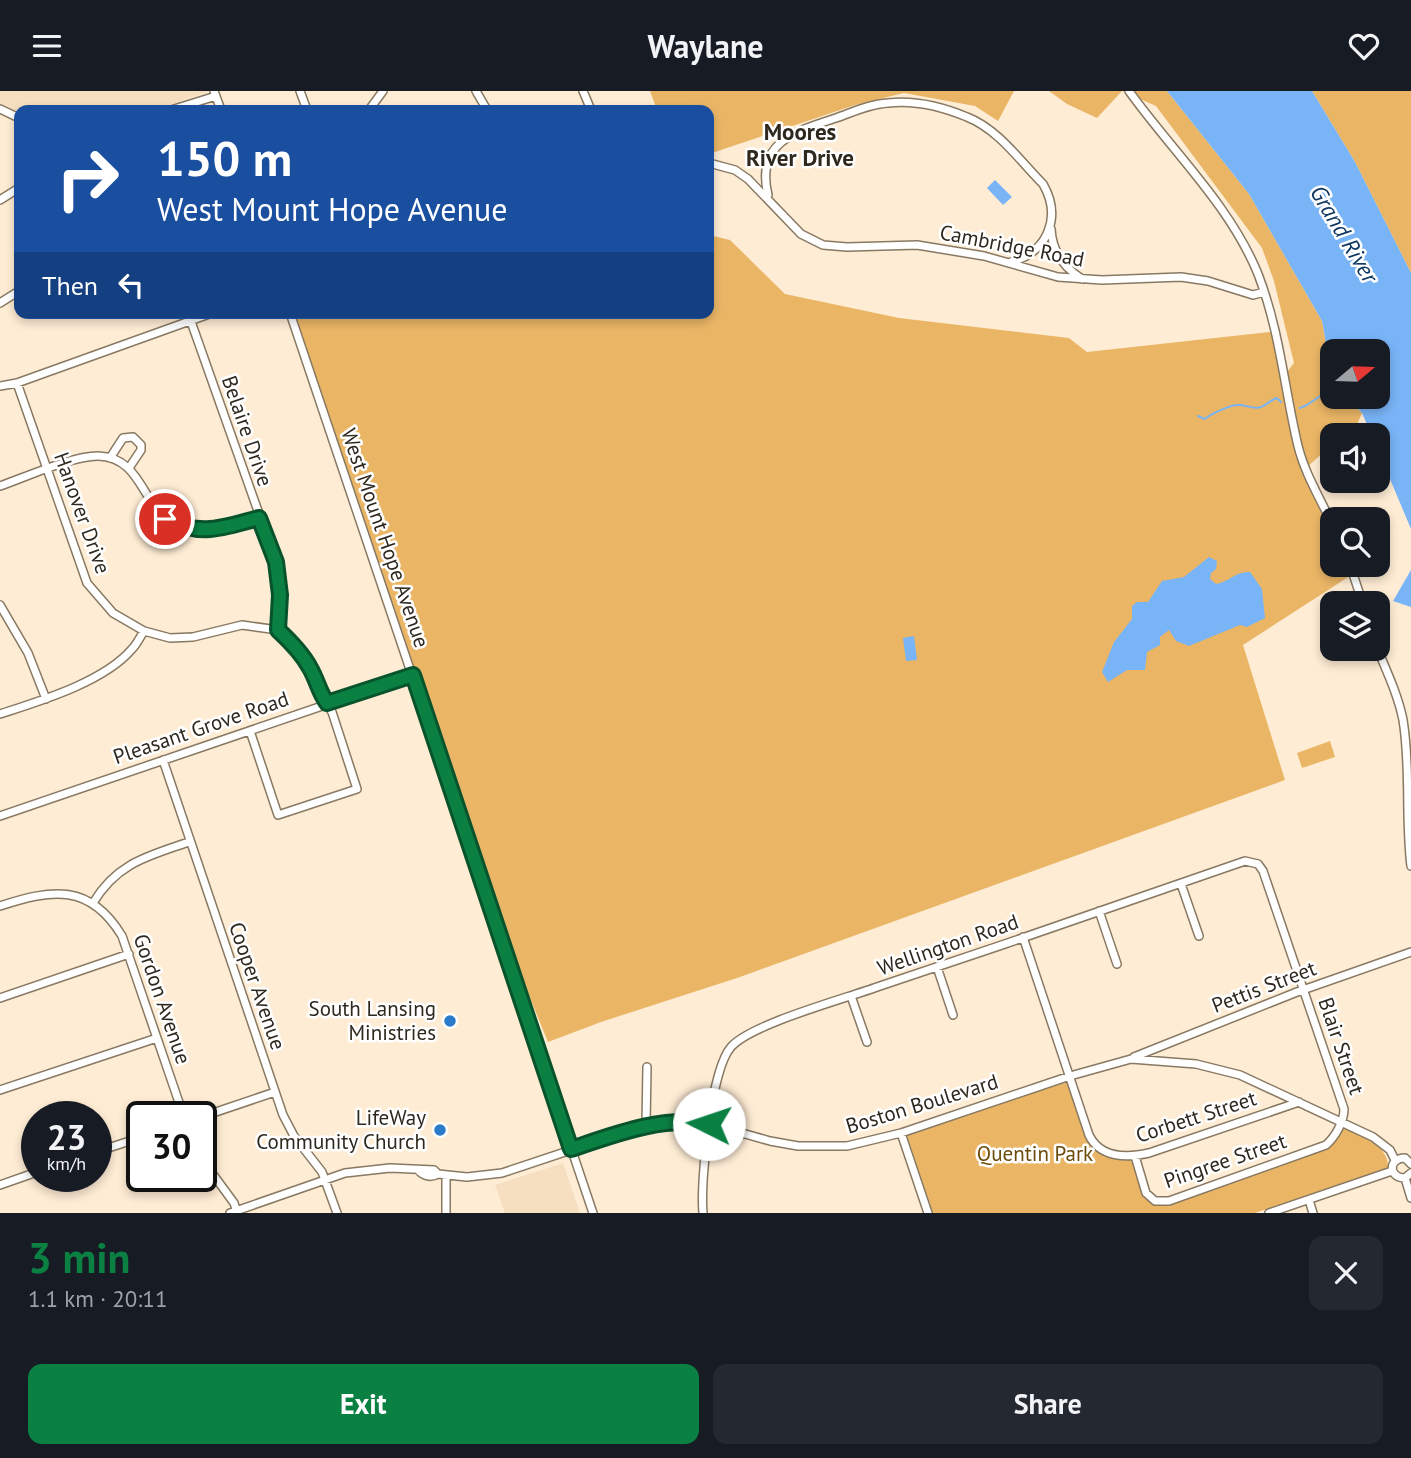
<!DOCTYPE html>
<meta charset="utf-8">
<style>
:root{--surface:#171b24;--page:#242831;--text:#f1f3f6;--muted:#9ea1a6;--accent:#0b8043}
body{margin:0;font-family:"PT Sans",sans-serif;background:var(--page);color:var(--text);height:100vh;display:flex;flex-direction:column;font-size:26px;white-space:nowrap}
*{box-sizing:border-box;margin:0}
p{font-size:23px;color:var(--muted)}
.icon{flex:none;width:38px;height:38px;fill:none;stroke:currentColor;stroke-width:2;stroke-linecap:round;stroke-linejoin:round}
.map{position:relative;height:1122px;overflow:hidden}
.side{display:flex;flex-direction:column;background:var(--surface);flex:1}
.side>*{flex:none}
.top-card{position:absolute;left:14px;top:14px;width:700px;height:214px;border-radius:14px;box-shadow:0 4px 10px #0003;background:#1a4fa0;color:#fff;overflow:hidden}
.needle{width:46px;rotate:71deg}
.controls{position:absolute;left:1320px;top:248px;display:grid;gap:14px}
.controls a{display:grid;place-items:center;width:70px;height:70px;border-radius:14px;background:var(--surface);box-shadow:0 4px 10px #0003;font-size:35px}
.speed{position:absolute;left:21px;top:1010px;display:flex;gap:14px;font-size:35px;font-weight:700;text-align:center}
.speed>*{display:grid;place-content:center;width:91px;height:91px;border-radius:50%;background:var(--surface);box-shadow:0 4px 10px #0003;line-height:1}
.speed small{font-size:18px;font-weight:400}
.speed .limit{border:4px solid #111;border-radius:10px;background:#fff;color:#111}
.pin{position:absolute;display:grid;place-items:center;width:60px;height:60px;color:#fff;margin:-30px;border:4px solid #fff;border-radius:50%;box-shadow:0 2px 7px #0007}
.me{position:absolute;width:77px;margin:-38px;rotate:274deg;stroke-linejoin:round;filter:drop-shadow(0 0 5px #0008)}
.turn{display:flex;align-items:center;gap:24px;height:147px;padding:0 28px;font-size:32px}
.turn .icon{width:91px;height:91px;stroke-width:2.5}
.turn b{display:block;font-size:49px;line-height:60px}
.then{display:flex;align-items:center;height:66px;padding:0 28px;background:#0003;gap:14px;font-size:26px}
.round{display:grid;place-items:center;flex:none;width:74px;height:74px;border-radius:14px;background:var(--page)}
.summary{display:flex;align-items:center;justify-content:space-between;height:119px;padding:0 28px}
h1{font-size:42px;font-weight:700;line-height:52px;color:var(--accent)}
.cta{display:flex;gap:14px;margin-top:auto;padding:14px 28px}
.cta a{flex:1;height:80px;border-radius:14px;background:var(--accent);color:#fff;font-size:28px;font-weight:700;line-height:80px;text-align:center}
.cta a+a{background:var(--page);color:var(--text)}
header{display:flex;justify-content:space-between;align-items:center;height:91px;padding:0 28px;background:var(--surface);font-size:32px;font-weight:700}
.map>svg:first-child{display:block}
.built{fill:#f5dfc0}
.green{fill:#eab666}
.water{fill:#79b4f7}
.lines{fill:none;stroke-linecap:round;stroke-linejoin:round}
.stream{stroke:#79b4f7;stroke-width:2}
.minor-casing{stroke:#887962;stroke-width:10}
.minor{stroke:#fff;stroke-width:7}
.route-casing{stroke:#07532c;stroke-width:18}
.route{stroke:#0b8043;stroke-width:12}
.poi-dot{fill:#2c7aca;stroke:#fff;stroke-width:2.5}
.labels{text-anchor:middle;stroke-width:5;stroke-linejoin:round;paint-order:stroke}
.street-label{font-size:21px;fill:#2e281e;stroke:#fff}
.poi-label{font-size:21px;fill:#2e281e;stroke:#fff;text-anchor:end}
.park-label{font-size:21px;fill:#6c4a09;stroke:#fff}
.neighbourhood-label{font-size:23px;font-weight:bold;fill:#2e281e;stroke:#fff}
.water-label{font-size:23px;font-style:italic;fill:#0e3762;stroke:#fff}
</style>
<header><svg class="icon" aria-label="menu" viewBox="0 0 24 24"><path d="M4 6h16M4 12h16M4 18h16"/></svg>Waylane<svg class="icon" aria-label="heart" viewBox="0 0 24 24"><path d="M12 20l-8-8c-3-5 5-10 8-4 3-6 11-1 8 4z"/></svg></header>
<div class="map">
<svg width="1411" height="1122" viewBox="0 0 1411 1122">
<rect width="100%" height="100%" fill="#feecd4"/>
<path class="built" d="M0 0H207L208 1 154 19H19V24L0 13Z
M563 1072 580 1122H505L495 1094Z"/>
<path class="green" d="M650 0H1014L998 30 975 15 904 2 855 14 709 63V19H657Z
M1049 0H1167L1249 103 1322 230 1332 285V306H1346L1362 322 1352 345H1332V360H1325L1307 376 1332 429V474H1353L1356 481 1243 554 1285 689 740 886 601 931 548 951 483 792 290 222H709V144L730 149 785 203 899 227 1069 247 1087 261 1279 240 1287 281 1294 272 1274 190 1262 157 1156 15 1122 0 1097 27 1067 13Z
M1312 0H1411V182L1355 71Z
M1330 650 1335 666 1302 677 1297 662Z
M1068 991 1101 1061 1136 1065 1148 1104 1163 1110 1324 1055 1341 1031C1358 1042 1390 1055 1388 1077L1255 1122H933L906 1042Z"/>
<path class="water" d="M1167 0H1312L1355 71 1411 182V438L1377 357V345H1372L1362 322 1346 306H1377V261H1332V285L1322 230 1249 103Z
M995 89 1012 106 1003 114 987 97Z
M1209 466 1217 470 1216 478 1211 482 1210 488 1216 493C1229 491 1236 480 1250 481L1262 498 1265 527 1247 536 1240 534 1189 555 1176 550 1169 539 1160 546V554L1147 561 1145 579H1127L1108 591 1102 581 1114 551 1132 528V515L1137 511H1148L1162 490 1184 486Z
M1411 479V516L1393 510Z
M914 545 917 569 906 570 903 547Z"/>
<g class="lines">
<path class="stream" d="M1300 317 1307 314 1332 297
M1198 325 1205 328C1210 323 1231 314 1237 314 1245 313 1253 319 1261 316 1267 314 1270 309 1277 307L1281 311"/>
<g class="minor-casing">
<path id="minor" d="M214 0 221 19
M300 0 307 19
M476 0 487 19
M583 0 591 19
M1129 0C1172 60 1230 114 1258 183 1280 240 1284 296 1298 355 1305 383 1320 407 1332 433
M0 18 19 27
M171 19 216 5
M369 19 383 0
M709 72 735 79 748 88 801 143 823 154 847 156 917 154 984 165 1058 186 1102 189 1181 186 1208 190 1253 204 1264 201
M768 104C755 51 796 40 836 27 853 21 870 13 888 12 914 9 943 16 967 26 998 38 1020 70 1043 93 1062 126 1048 161 1011 171
M0 109 19 97
M1051 138C1052 160 1063 176 1082 188
M0 212 19 200
M188 222 276 471 280 504 278 539 293 552 311 577 320 603 332 621 357 698 278 724 250 640
M290 222 593 1122
M17 292 87 492 113 522 144 540 170 547 193 546 242 534 278 539
M0 295 17 292 212 222
M110 367 123 347 133 346 141 354V359L129 377
M0 395C26 386 72 365 98 365 150 366 140 435 195 440 213 442 241 431 259 427
M1350 474 1363 513
M0 514 28 562 46 608
M1377 557C1387 581 1398 604 1403 629 1411 677 1405 727 1411 775
M0 623C40 610 104 591 132 558 137 553 140 546 144 540
M163 669 283 1024 294 1045 322 1081 337 1122
M0 725 413 584
M1181 793 1199 845
M93 812C117 772 148 765 189 751
M0 815C52 798 90 792 122 845L184 1026
M1099 820 1117 873
M1023 846 1089 1044C1100 1067 1127 1067 1149 1062L1299 1011
M937 876 953 924
M851 905 867 951
M0 907 129 863
M1134 966 1297 901 1411 861
M0 999 157 947
M201 1026 275 1001
M646 1034 647 976
M901 1042 928 1122
M96 1061 142 1046
M201 1067 234 1112 237 1121
M1411 1073 1405 1067C1388 1067 1388 1087 1405 1087L1411 1082
M419 1080C424 1085 431 1087 438 1083L467 1086 502 1082 646 1034 674 1030 710 1033 770 1050 798 1055H847L901 1042 1070 985 1131 968 1196 973 1240 984 1373 1046 1390 1059 1395 1069
M1405 1087 1411 1107
M0 1094 37 1081
M1309 1109 1313 1122
M230 1122 345 1082 390 1077 434 1079 438 1083
M446 1122V1085
M703 1122C700 1090 711 979 731 956 751 933 844 908 877 896 1000 855 1123 813 1245 770L1258 773 1263 780 1344 1018C1344 1031 1335 1046 1326 1054L1169 1110H1155L1146 1102 1135 1065
M1269 1122 1392 1080"/>
</g>
<use href="#minor" class="minor"/>
</g>
<g class="lines">
<g class="route-casing">
<path id="route" d="M165 428C202 446 221 437 259 427L276 471 280 504 278 539C290 550 302 562 310 577 317 589 319 601 327 612L413 584 571 1058C616 1043 661 1025 709 1033"/>
</g>
<use href="#route" class="route"/>
</g>
<g class="poi-dot">
<circle cx="450" cy="930" r="7"/>
<circle cx="440" cy="1039" r="7"/>
</g>
<g class="labels">
<g class="street-label">
<text transform="translate(1012 155) rotate(11)" y="7">Cambridge Road</text>
<text transform="translate(247 340) rotate(71)" y="7">Belaire Drive</text>
<text transform="translate(82 422) rotate(70)" y="7">Hanover Drive</text>
<text transform="translate(385 447) rotate(71)" y="7">West Mount Hope Avenue</text>
<text transform="translate(201 637) rotate(-19)" y="7">Pleasant Grove Road</text>
<text transform="translate(948 854) rotate(-19)" y="7">Wellington Road</text>
<text transform="translate(257 895) rotate(71)" y="7">Cooper Avenue</text>
<text transform="translate(1264 896) rotate(-21)" y="7">Pettis Street</text>
<text transform="translate(162 908) rotate(71)" y="7">Gordon Avenue</text>
<text transform="translate(1341 955) rotate(71)" y="7">Blair Street</text>
<text transform="translate(922 1013) rotate(-17)" y="7">Boston Boulevard</text>
<text transform="translate(1196 1026) rotate(-18)" y="7">Corbett Street</text>
<text transform="translate(1225 1070) rotate(-19)" y="7">Pingree Street</text>
</g>
<g class="poi-label">
<text x="436" y="925">South Lansing<tspan x="436" dy="24">Ministries</tspan></text>
<text x="426" y="1034">LifeWay<tspan x="426" dy="24">Community Church</tspan></text>
</g>
<g class="park-label">
<text x="1035" y="1070">Quentin Park</text>
</g>
<g class="neighbourhood-label">
<text x="800" y="49">Moores<tspan x="800" dy="26">River Drive</tspan></text>
</g>
<g class="water-label">
<text transform="translate(1344 143) rotate(59)" y="8">Grand River</text>
</g>
</g>
</svg>
<div class="controls">
<a><svg class="needle" viewBox="-14 -14 28 28"><path d="M0-13l5 13h-10z" fill="#e53935"/><path d="M0 13l5-13h-10z" fill="#9ea1a6"/></svg></a>
<a><svg class="icon" aria-label="sound" viewBox="0 0 24 24"><path d="M4 9h4l5-4v14l-5-4H4zM17 9q2 3 0 6"/></svg></a>
<a><svg class="icon" aria-label="search" viewBox="0 0 24 24"><circle cx="10" cy="10" r="6"/><path d="M15 15l6 6"/></svg></a>
<a><svg class="icon" aria-label="layers" viewBox="0 0 24 24"><path d="M12 4l9 5-9 5-9-5zM3 14l9 5 9-5"/></svg></a>
</div>
<div class="speed"><div>23<small>km/h</small></div><div class="limit">30</div></div>
<div class="pin" style="left:165px;top:428px;background:#d93025"><svg class="icon" aria-label="arrive" viewBox="0 0 24 24"><path d="M6 21V4h12l-3 4 3 4H6"/></svg></div>
<svg class="me" style="left:709px;top:1033px" viewBox="-20 -20 40 40"><circle r="19" fill="#fff"/><path d="M0-13L10 11 0 6-10 11z" fill="#0b8043"/></svg>
<div class="top-card">
<div class="turn"><svg class="icon" aria-label="right" viewBox="0 0 24 24"><path d="M7 20v-9h11M14 6l5 5-5 5"/></svg><div><b>150 m</b>West Mount Hope Avenue</div></div>
<div class="then">Then<svg class="icon" aria-label="left" viewBox="0 0 24 24"><path d="M17 20v-9H6M10 6l-5 5 5 5"/></svg></div>
</div>
</div>
<section class="side">
<div class="summary"><div><h1>3 min</h1><p>1.1 km · 20:11</p></div><a class="round"><svg class="icon" aria-label="close" viewBox="0 0 24 24"><path d="M6 6l12 12M18 6L6 18"/></svg></a></div>
<div class="cta"><a>Exit</a><a>Share</a></div>
</section>
